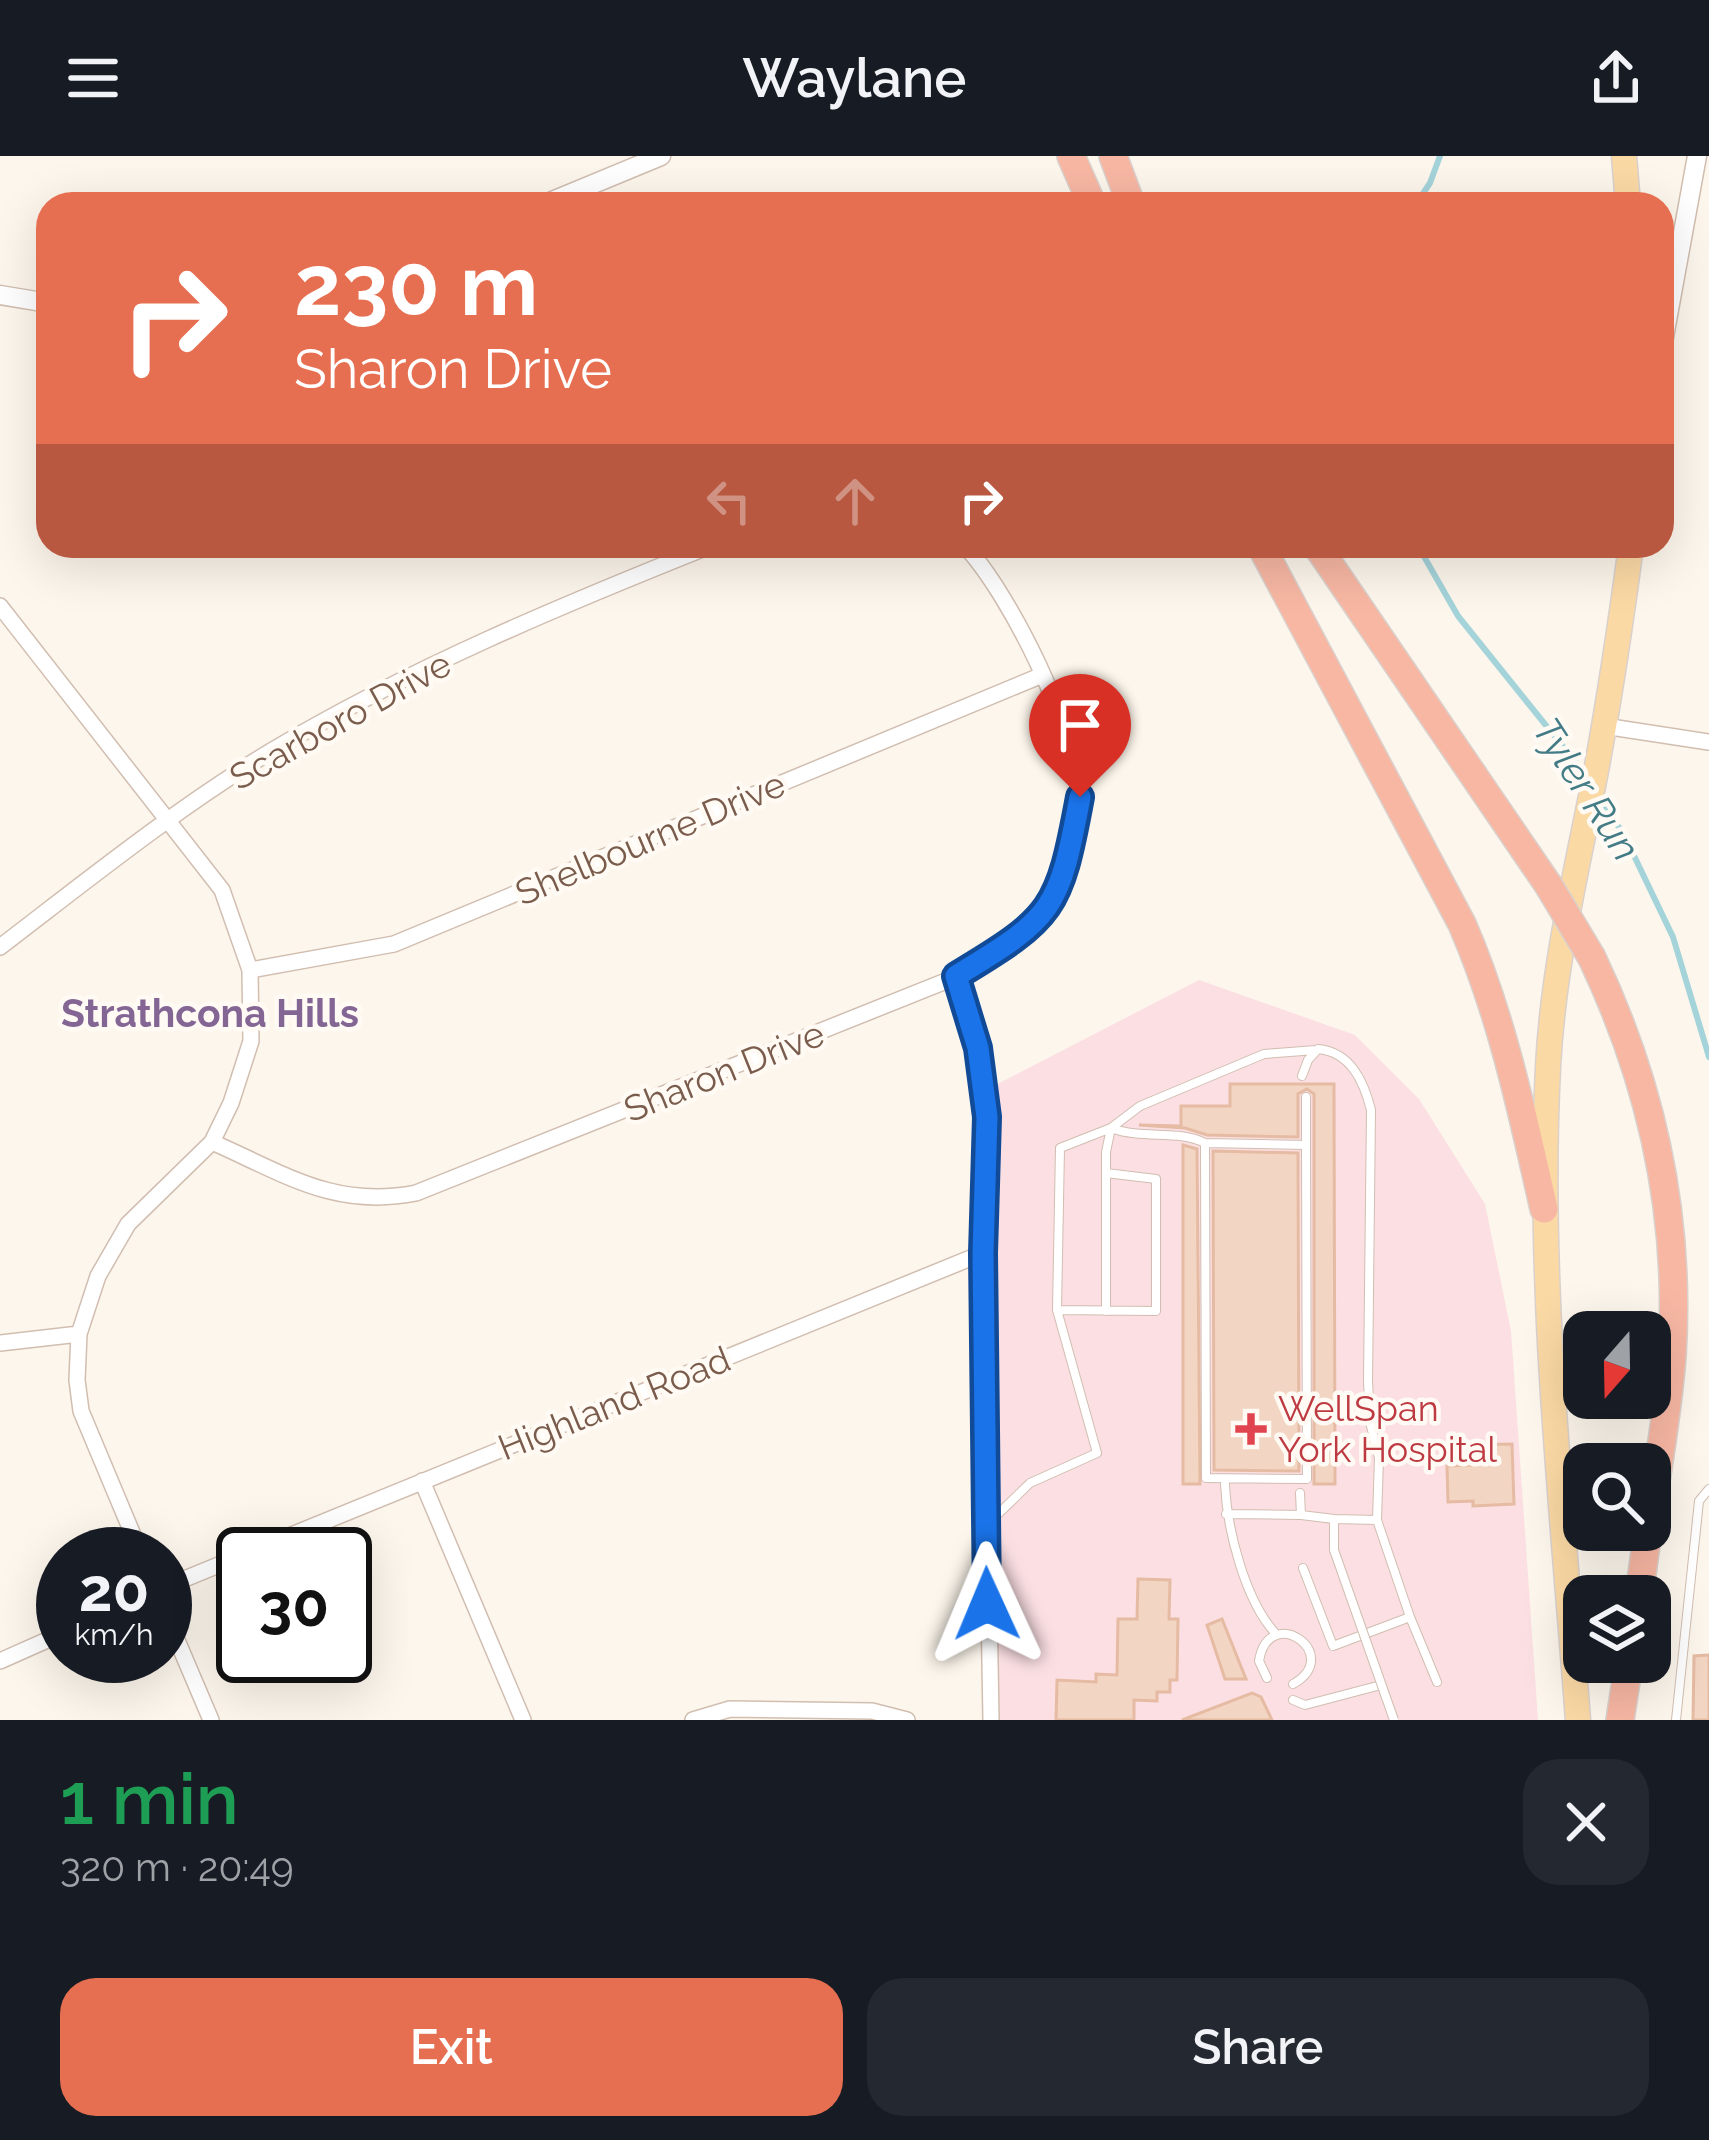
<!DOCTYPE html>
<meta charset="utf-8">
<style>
:root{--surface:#171b24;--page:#242831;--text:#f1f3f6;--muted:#9ea1a6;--accent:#e76f51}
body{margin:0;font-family:Raleway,sans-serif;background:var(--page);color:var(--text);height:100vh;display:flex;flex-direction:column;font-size:45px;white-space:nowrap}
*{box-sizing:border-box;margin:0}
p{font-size:39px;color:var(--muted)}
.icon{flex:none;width:66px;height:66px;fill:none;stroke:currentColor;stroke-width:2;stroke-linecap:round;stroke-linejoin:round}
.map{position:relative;height:1564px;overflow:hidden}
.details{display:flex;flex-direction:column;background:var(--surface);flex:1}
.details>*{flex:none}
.hud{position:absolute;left:36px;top:36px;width:1638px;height:366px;border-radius:36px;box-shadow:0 12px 48px #0002;background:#e76f51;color:#fff;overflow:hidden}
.needle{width:78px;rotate:200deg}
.buttons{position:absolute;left:1563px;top:1155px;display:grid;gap:24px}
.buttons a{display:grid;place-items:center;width:108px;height:108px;border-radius:24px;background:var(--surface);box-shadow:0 12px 48px #0002;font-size:60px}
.speed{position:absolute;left:36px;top:1371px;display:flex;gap:24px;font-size:60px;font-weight:700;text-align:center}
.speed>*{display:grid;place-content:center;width:156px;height:156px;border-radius:50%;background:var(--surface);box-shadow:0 12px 48px #0002;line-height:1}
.speed small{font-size:30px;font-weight:400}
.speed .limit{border:6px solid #111;border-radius:18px;background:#fff;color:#111}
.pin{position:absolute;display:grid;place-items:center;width:102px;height:102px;color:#fff;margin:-123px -51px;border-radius:50% 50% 50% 0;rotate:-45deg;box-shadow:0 0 12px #0007}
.pin .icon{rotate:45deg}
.me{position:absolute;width:132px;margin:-66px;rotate:359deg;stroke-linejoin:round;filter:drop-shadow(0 0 9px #0008)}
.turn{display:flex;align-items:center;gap:42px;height:252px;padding:0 60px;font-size:54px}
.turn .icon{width:156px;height:156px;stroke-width:2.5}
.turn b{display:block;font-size:84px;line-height:102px}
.lanes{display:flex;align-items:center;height:114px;padding:0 60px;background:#0003;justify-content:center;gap:60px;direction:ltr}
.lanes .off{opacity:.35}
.round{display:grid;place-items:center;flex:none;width:126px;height:126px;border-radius:36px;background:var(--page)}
.summary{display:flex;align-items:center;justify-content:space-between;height:204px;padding:0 60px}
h1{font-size:72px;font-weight:600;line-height:90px;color:#1e9e55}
.button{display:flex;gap:24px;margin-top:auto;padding:24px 60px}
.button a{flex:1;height:138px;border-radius:36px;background:var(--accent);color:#fff;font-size:48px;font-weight:600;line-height:138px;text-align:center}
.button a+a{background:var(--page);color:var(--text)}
header{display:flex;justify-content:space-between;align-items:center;height:156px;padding:0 60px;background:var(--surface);font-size:54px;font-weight:600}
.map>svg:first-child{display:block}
.medical{fill:#fbdfe3}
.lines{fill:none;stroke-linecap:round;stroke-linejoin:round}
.stream{stroke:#a5d3da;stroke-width:6}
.building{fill:#f3d5c3;stroke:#e6bba3;stroke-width:3}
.service-casing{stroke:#d1beb0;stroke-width:10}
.minor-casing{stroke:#d1beb0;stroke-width:18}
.tertiary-casing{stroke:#d1beb0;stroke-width:21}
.primary-casing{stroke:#dad1cd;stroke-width:27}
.motorway-casing{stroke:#dad1cd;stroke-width:30}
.service{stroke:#fff;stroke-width:8}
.minor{stroke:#fff;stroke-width:15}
.tertiary{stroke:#fff;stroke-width:18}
.primary{stroke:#fbd9a5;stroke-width:24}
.motorway{stroke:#f7b7a3;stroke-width:27}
.service-bridge-casing{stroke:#d1beb0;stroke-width:10;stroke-linecap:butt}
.motorway-bridge-casing{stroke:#dad1cd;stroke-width:30;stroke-linecap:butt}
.service-bridge{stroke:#fff;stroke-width:8}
.motorway-bridge{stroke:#f7b7a3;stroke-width:27}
.route-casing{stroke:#114b97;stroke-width:30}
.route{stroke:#1a73e8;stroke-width:21}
.health-dot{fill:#e0444e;stroke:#fffaf3;stroke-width:4.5}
.labels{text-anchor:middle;stroke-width:9;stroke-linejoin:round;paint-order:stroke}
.street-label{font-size:36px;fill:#7a5c4d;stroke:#fffaf3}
.health-label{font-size:36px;fill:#be3a42;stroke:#fffaf3;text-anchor:start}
.water-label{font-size:39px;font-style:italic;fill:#437c86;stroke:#fffaf3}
.neighbourhood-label{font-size:39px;font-weight:bold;fill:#846695;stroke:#fffaf3}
</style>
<header><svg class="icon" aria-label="menu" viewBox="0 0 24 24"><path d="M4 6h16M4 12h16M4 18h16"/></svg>Waylane<svg class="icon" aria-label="share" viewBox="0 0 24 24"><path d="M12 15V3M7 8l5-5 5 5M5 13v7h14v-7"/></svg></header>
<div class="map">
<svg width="1709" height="1564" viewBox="0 0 1709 1564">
<rect width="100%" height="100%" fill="#fdf6ec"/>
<path class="medical" d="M1199 824 1355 879 1419 943 1485 1048 1511 1175 1538 1564H991L980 937Z"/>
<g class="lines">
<path class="stream" d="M1416 48 1430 27 1440 0
M1418 390 1458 460 1585 618
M1599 640 1625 681 1673 781 1709 901"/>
</g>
<path class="building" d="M1230 928H1334L1335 1328H1314V938L1307 933 1298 938V981L1207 979 1185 972 1139 969 1181 970V950H1230Z
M1183 989 1197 993 1200 1328H1183Z
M1213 995 1298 997 1299 1315 1214 1314Z
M1512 1288 1514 1348 1473 1350V1345L1448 1346 1447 1310 1470 1309 1469 1289Z
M1138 1423 1170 1424 1169 1463H1178L1177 1524H1170V1536H1157V1545L1134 1544V1564H1056L1057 1524 1096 1526V1518L1117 1519 1118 1463H1137Z
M1222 1463 1246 1523H1225L1207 1469Z
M1709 1499V1564H1693L1694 1500Z
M1252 1537 1261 1541 1272 1564H1182Z"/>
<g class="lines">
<g class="service-casing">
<path id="service" d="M1302 920 1308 904 1318 893C1351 896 1364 926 1371 954L1368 1225 1370 1266 1379 1302 1377 1364
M1306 941V989
M1057 1154 1060 992 1111 972C1143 984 1177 973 1205 987L1306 989 1307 1323 1206 1322 1205 987
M1106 1155V996L1111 972 1140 950 1264 898 1316 894
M1225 1328C1227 1373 1245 1446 1277 1479
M1226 1358 1301 1359 1300 1337
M1301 1359 1334 1363
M991 1365 1030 1327 1097 1297 1057 1154 1156 1155V1023L1106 1017
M1334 1394V1363L1377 1364 1410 1461 1437 1526
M1303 1412 1333 1490 1410 1461
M1267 1522 1259 1505C1269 1445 1345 1499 1293 1528
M1293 1544 1305 1549 1381 1529
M1676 1564 1699 1345 1709 1333"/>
</g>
<g class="minor-casing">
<path id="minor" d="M0 450 222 734 250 814 251 885 231 947 212 986 128 1068 98 1120 79 1178 77 1224 81 1255 141 1398
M1604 570 1709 586
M0 791C89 723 177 652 273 594 411 512 562 449 710 390
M250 814 394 788 1040 520
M956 821 978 892 987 961 983 1097 991 1564
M212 986C285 1018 334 1053 416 1037L956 821C989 800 1032 782 1051 748 1065 723 1081 669 1079 641 1077 573 1010 438 965 390
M0 1187 79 1178
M422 1325 523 1564
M245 1398 983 1097
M165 1431 243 1399
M165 1456 211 1564
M0 1505 63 1477
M693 1564 730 1553 872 1555 907 1564"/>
</g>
<g class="tertiary-casing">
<path id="tertiary" d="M545 48 661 0
M0 139 48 147
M1662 192 1697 0"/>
</g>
<g class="primary-casing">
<path id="primary" d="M1624 0 1628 48
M1578 1564C1562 1347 1537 1128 1548 911 1553 811 1577 713 1596 615 1610 540 1621 465 1631 390"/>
</g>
<g class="motorway-casing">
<path id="motorway" d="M1071 0 1092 48
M1113 0 1131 48
M1261 390 1462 768C1502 860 1522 956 1544 1053
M1317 390 1549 730
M1592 802C1652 928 1681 1060 1672 1200 1668 1255 1658 1310 1650 1364
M1639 1440 1648 1374
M1620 1564 1629 1506"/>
</g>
<use href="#service" class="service"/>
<use href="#minor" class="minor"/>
<use href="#tertiary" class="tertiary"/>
<use href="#primary" class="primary"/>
<use href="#motorway" class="motorway"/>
<g class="service-bridge-casing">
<path id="service-bridge" d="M1334 1394 1394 1564"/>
</g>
<g class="motorway-bridge-casing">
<path id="motorway-bridge" d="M1549 730 1592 802"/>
</g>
<use href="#service-bridge" class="service-bridge"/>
<use href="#motorway-bridge" class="motorway-bridge"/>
</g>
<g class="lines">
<g class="route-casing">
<path id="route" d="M987 1448 983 1097 987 961 978 892 956 820C1054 761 1059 754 1080 641"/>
</g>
<use href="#route" class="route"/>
</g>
<path class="health-dot" d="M1245 1255h12v12h12v12h-12v12h-12v-12h-12v-12h12z"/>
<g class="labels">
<g class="street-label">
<text transform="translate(340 564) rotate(-29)" y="13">Scarboro Drive</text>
<text transform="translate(650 682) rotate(-23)" y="13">Shelbourne Drive</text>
<text transform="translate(724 915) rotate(-22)" y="13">Sharon Drive</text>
<text transform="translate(614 1247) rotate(-22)" y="13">Highland Road</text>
</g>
<g class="health-label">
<text x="1278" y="1265">WellSpan<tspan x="1278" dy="41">York Hospital</tspan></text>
</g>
<g class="water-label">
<text transform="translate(1587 633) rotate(57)" y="14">Tyler Run</text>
</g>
<g class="neighbourhood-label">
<text x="210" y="871">Strathcona Hills</text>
</g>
</g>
</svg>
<div class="buttons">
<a><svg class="needle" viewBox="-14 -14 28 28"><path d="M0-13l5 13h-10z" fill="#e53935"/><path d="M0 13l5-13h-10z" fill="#9ea1a6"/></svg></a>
<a><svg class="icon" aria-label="search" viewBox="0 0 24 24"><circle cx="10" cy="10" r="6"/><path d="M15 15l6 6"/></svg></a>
<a><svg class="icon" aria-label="layers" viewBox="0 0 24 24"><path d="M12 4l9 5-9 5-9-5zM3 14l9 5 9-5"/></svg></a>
</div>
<div class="speed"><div>20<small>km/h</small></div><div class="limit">30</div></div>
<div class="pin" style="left:1080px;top:641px;background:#d93025"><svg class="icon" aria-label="arrive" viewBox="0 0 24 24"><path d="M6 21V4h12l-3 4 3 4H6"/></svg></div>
<svg class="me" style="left:987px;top:1448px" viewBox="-20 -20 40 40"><path d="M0-17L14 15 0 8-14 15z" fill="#1a73e8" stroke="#fff" stroke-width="4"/></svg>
<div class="hud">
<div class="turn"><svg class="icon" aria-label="right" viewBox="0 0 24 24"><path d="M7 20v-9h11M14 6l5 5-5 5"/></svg><div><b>230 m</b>Sharon Drive</div></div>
<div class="lanes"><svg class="icon off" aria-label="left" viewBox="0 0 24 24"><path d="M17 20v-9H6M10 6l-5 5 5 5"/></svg><svg class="icon off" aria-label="ahead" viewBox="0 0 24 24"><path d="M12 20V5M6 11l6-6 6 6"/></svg><svg class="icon" aria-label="right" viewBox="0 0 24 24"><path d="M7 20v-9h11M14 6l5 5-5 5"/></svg></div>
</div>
</div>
<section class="details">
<div class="summary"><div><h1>1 min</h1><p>320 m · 20:49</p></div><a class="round"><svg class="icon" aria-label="close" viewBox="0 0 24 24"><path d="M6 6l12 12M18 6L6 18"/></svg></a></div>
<div class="button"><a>Exit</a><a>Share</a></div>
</section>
